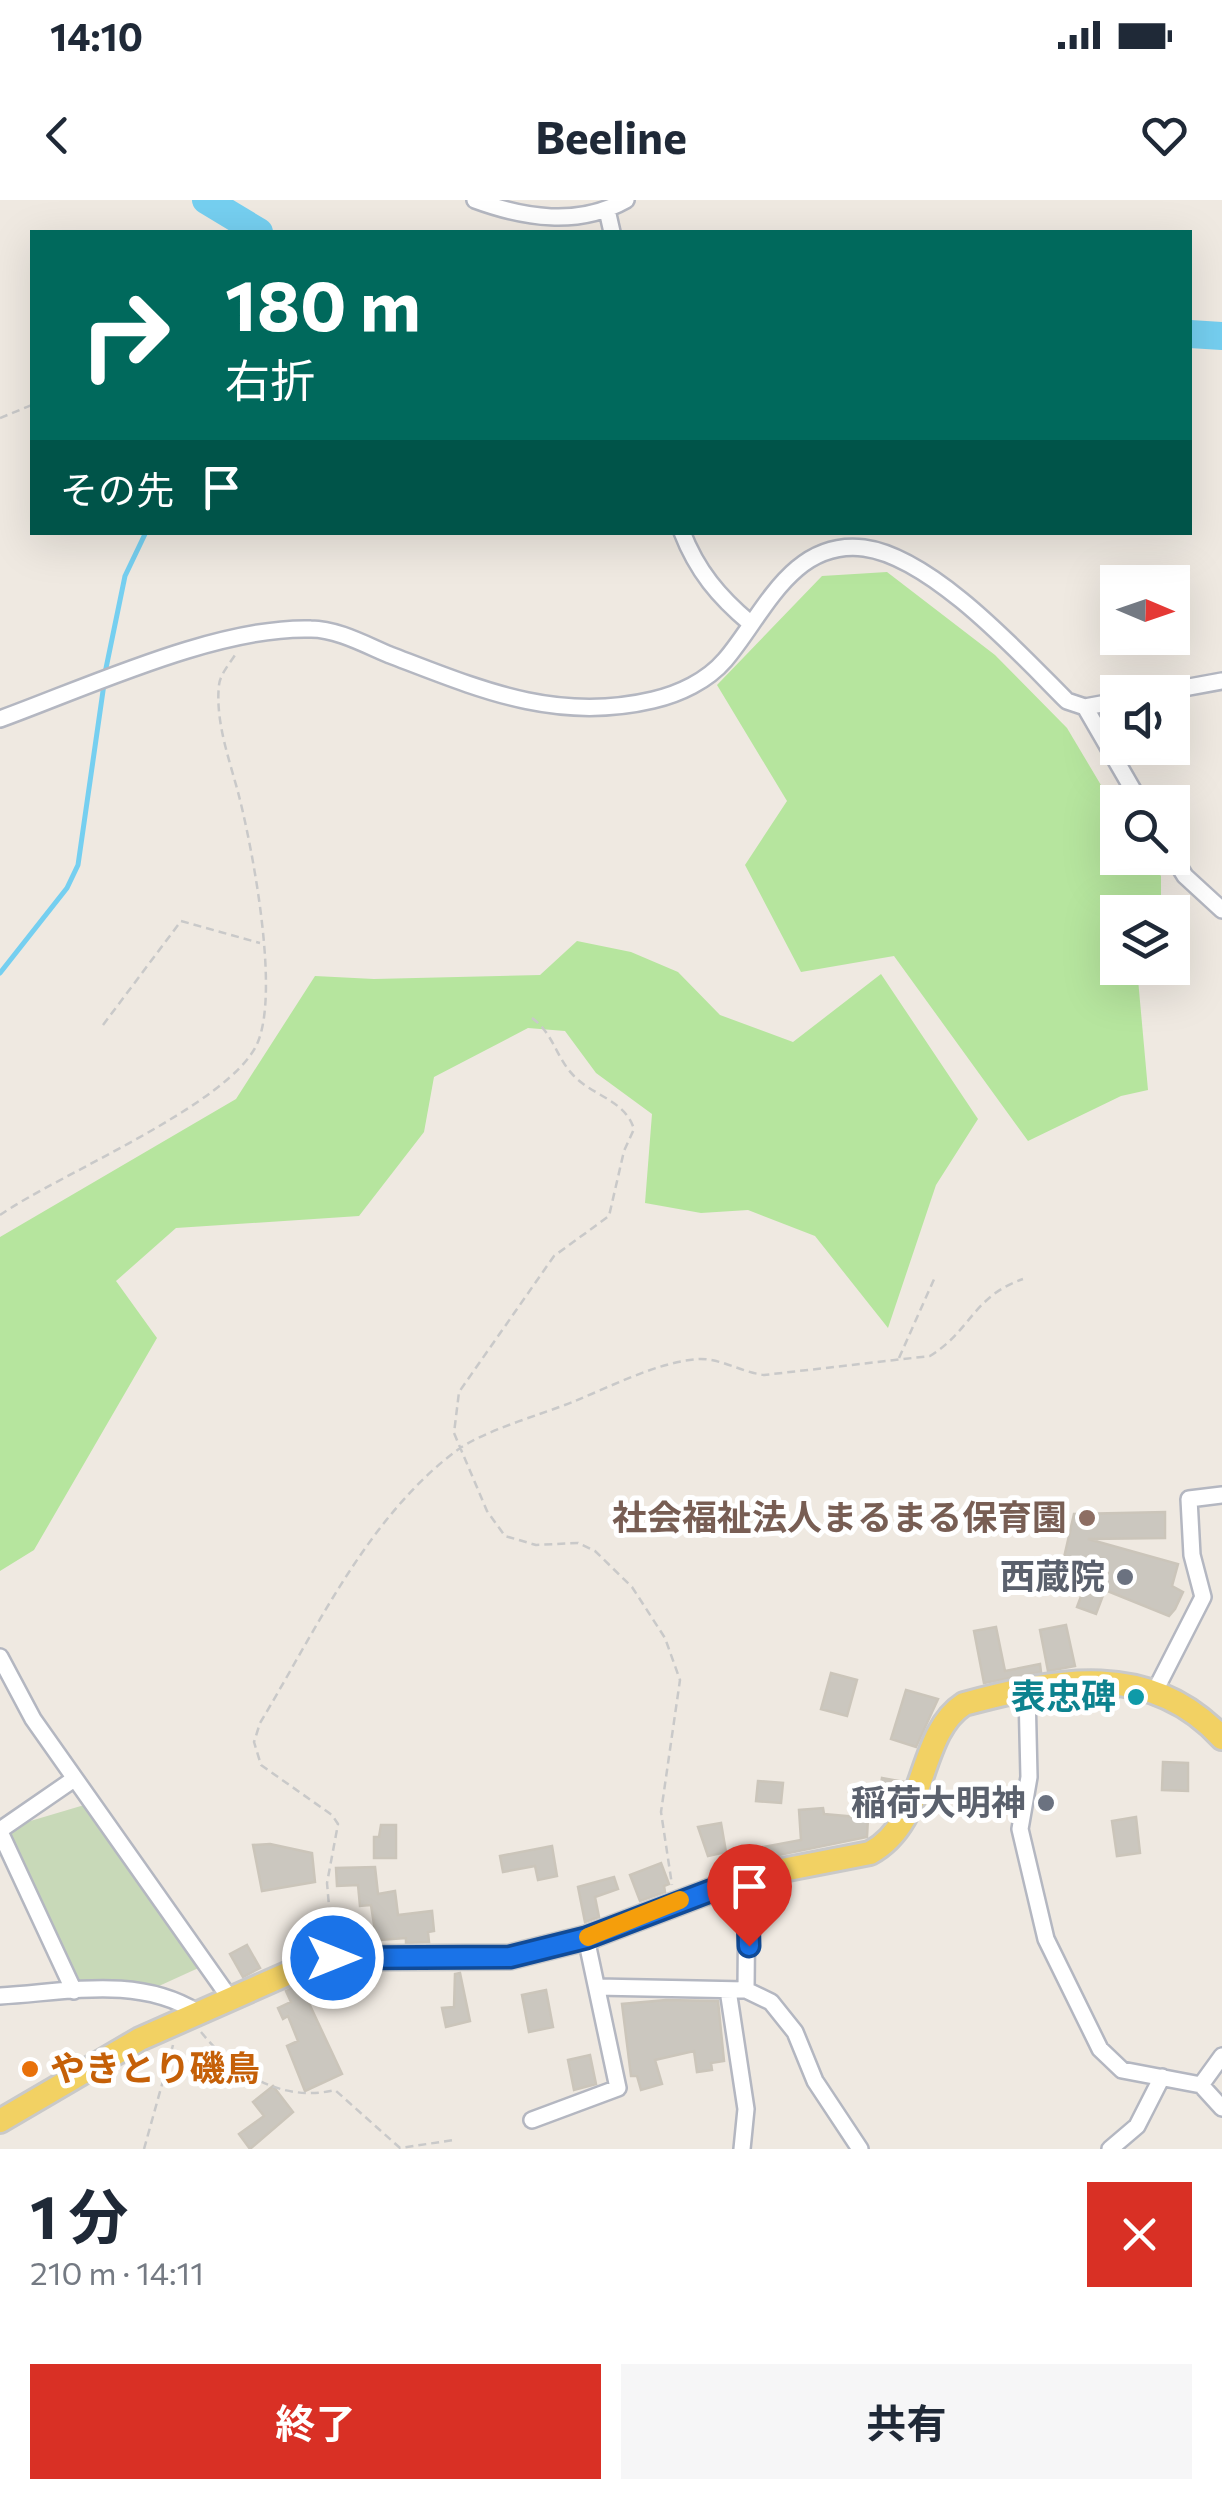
<!DOCTYPE html>
<html lang="ja">
<meta charset="utf-8">
<style>
:root{--surface:#fff;--page:#f6f6f7;--text:#1f2937;--muted:#747a83;--accent:#d93025}
body{margin:0;font-family:Commissioner,"Noto Sans JP",sans-serif;background:var(--page);color:var(--text);height:100vh;display:flex;flex-direction:column;font-size:38px;white-space:nowrap}
*{box-sizing:border-box;margin:0}
p{font-size:32px;color:var(--muted)}
.icon{flex:none;width:55px;height:55px;fill:none;stroke:currentColor;stroke-width:2;stroke-linecap:round;stroke-linejoin:round}
.map{position:relative;height:1949px;overflow:hidden}
.side{display:flex;flex-direction:column;background:var(--surface);flex:1}
.side>*{flex:none}
.top-card{position:absolute;left:30px;top:30px;width:1162px;height:305px;border-radius:0px;box-shadow:0 10px 40px #0002;background:#00695c;color:#fff;overflow:hidden}
.needle{width:65px;rotate:92deg}
.tools{position:absolute;left:1100px;top:365px;display:grid;gap:20px}
.tools a{display:grid;place-items:center;width:90px;height:90px;border-radius:0px;background:var(--surface);box-shadow:0 10px 40px #0002;font-size:50px}
.pin{position:absolute;display:grid;place-items:center;width:85px;height:85px;color:#fff;margin:-102px -42px;border-radius:50% 50% 50% 0;rotate:-45deg;box-shadow:0 0 10px #0007}
.pin .icon{rotate:45deg}
.me{position:absolute;width:110px;margin:-55px;rotate:90deg;stroke-linejoin:round;filter:drop-shadow(0 0 8px #0008)}
.turn{display:flex;align-items:center;gap:35px;height:210px;padding:0 30px;font-size:45px}
.turn .icon{width:130px;height:130px;stroke-width:2.5}
.turn b{display:block;font-size:70px;line-height:85px}
.then{display:flex;align-items:center;height:95px;padding:0 30px;background:#0003;gap:20px;font-size:38px}
.round{display:grid;place-items:center;flex:none;width:105px;height:105px;border-radius:0px;background:var(--page)}
.headline{display:flex;align-items:center;justify-content:space-between;height:170px;padding:0 30px}
h1{font-size:60px;font-weight:700;line-height:75px}
.cta{display:flex;gap:20px;margin-top:auto;padding:20px 30px}
.cta a{flex:1;height:115px;border-radius:0px;background:var(--accent);color:#fff;font-size:40px;font-weight:700;line-height:115px;text-align:center}
.cta a+a{background:var(--page);color:var(--text)}
.status{display:flex;justify-content:space-between;align-items:center;height:70px;padding:0 50px;background:var(--surface);direction:ltr}
.status svg{height:28px;fill:currentColor}
header{display:flex;justify-content:space-between;align-items:center;height:130px;padding:0 30px;background:var(--surface);font-size:45px;font-weight:700}
.map>svg:first-child{display:block}
.green{fill:#b6e59e}
.cemetery{fill:#c8d9b8}
.lines{fill:none;stroke-linecap:round;stroke-linejoin:round}
.stream{stroke:#75cff0;stroke-width:5}
.river{stroke:#75cff0;stroke-width:28}
.building{fill:#cbc7bf;stroke:#cbc5ba;stroke-width:2.5}
.street-casing{stroke:#b4b7c1;stroke-width:20}
.primary-casing{stroke:#c9c9c9;stroke-width:28}
.path{stroke:#c9c9c9;stroke-width:2.5;stroke-dasharray:8 5;stroke-linecap:butt}
.street{stroke:#fff;stroke-width:15}
.primary{stroke:#f2d163;stroke-width:22}
.route-casing{stroke:#114b97;stroke-width:25}
.route{stroke:#1a73e8;stroke-width:18}
.slow{stroke:#f59e0b;stroke-width:18}
.education-dot{fill:#8d6e63;stroke:#fff;stroke-width:4}
.worship-dot{fill:#6b7280;stroke:#fff;stroke-width:4}
.culture-dot{fill:#0f9aa8;stroke:#fff;stroke-width:4}
.food-dot{fill:#e8710a;stroke:#fff;stroke-width:4}
.labels{text-anchor:middle;stroke-width:10;stroke-linejoin:round;paint-order:stroke}
.education-label{font-size:35px;font-weight:bold;fill:#785e54;stroke:#fff;text-anchor:end}
.worship-label{font-size:35px;font-weight:bold;fill:#5b616d;stroke:#fff;text-anchor:end}
.culture-label{font-size:35px;font-weight:bold;fill:#0d838f;stroke:#fff;text-anchor:end}
.food-label{font-size:35px;font-weight:bold;fill:#c56008;stroke:#fff;text-anchor:start}
</style>
<div class="status"><b>14:10</b><svg viewBox="0 0 49 12"><path d="M0 12V9h3v3zM5 12V6h3v6zM10 12V3h3v9zM15 12V0h3v12zM26 1h20v11H26zM47 4h2v5h-2z"/></svg></div>
<header><svg class="icon" aria-label="back" viewBox="0 0 24 24"><path d="M15 5l-7 7 7 7"/></svg>Beeline<svg class="icon" aria-label="heart" viewBox="0 0 24 24"><path d="M12 20l-8-8c-3-5 5-10 8-4 3-6 11-1 8 4z"/></svg></header>
<div class="map">
<svg width="1222" height="1949" viewBox="0 0 1222 1949">
<rect width="100%" height="100%" fill="#efe9e1"/>
<path class="green" d="M887 372 995 455 1067 528 1117 612 1118 658H1147L1161 676V712H1118V768H1137L1148 890 1121 896 1028 941 894 756 801 772 745 665 787 601 717 485 822 376Z
M577 741 631 752 678 772 720 815 793 842 881 774 978 919 936 985 888 1128 815 1036 748 1010 701 1013 645 1003 652 914 596 873 565 831 528 828 434 877 424 932 359 1016 176 1028 116 1081 157 1138 34 1350 0 1371V1037L236 899 315 776 374 779 540 775Z"/>
<path class="cemetery" d="M91 1603 205 1765 148 1791H74L0 1630Z"/>
<g class="lines">
<path class="stream" d="M105 473 125 376 146 332
M0 773 67 688 78 665 104 484"/>
<path class="river" d="M206 0 259 32
M1190 134 1222 136"/>
</g>
<path class="building" d="M1165 1312V1338L1088 1339 1178 1364 1172 1386 1183 1392 1175 1409 1169 1416 1105 1390 1096 1414 1077 1407 1088 1378 1060 1375 1074 1314Z
M1066 1425 1075 1466 1048 1471 1040 1430Z
M996 1427 1005 1471 1040 1464 1041 1472 984 1483 974 1431Z
M831 1473 857 1480 847 1516 821 1509Z
M906 1490 938 1499 916 1547 891 1539Z
M1163 1562 1188 1563V1591L1162 1590Z
M882 1578 904 1582 885 1619 875 1617Z
M758 1581 783 1583 781 1603 756 1601Z
M823 1608 824 1614 868 1618 867 1637 760 1659 758 1648 801 1640 799 1610Z
M1136 1617 1140 1653 1117 1656 1112 1621Z
M721 1623 726 1652 708 1656 698 1627Z
M381 1625H396V1658H374V1637H379Z
M270 1644 312 1653 315 1682 262 1691 253 1645Z
M552 1646 557 1676 538 1680 535 1666 503 1672 500 1656Z
M661 1663 669 1684 664 1686 665 1692 640 1701 630 1675Z
M375 1667 378 1694 395 1691 398 1715 432 1711 434 1731 428 1732 429 1742 406 1743V1738L340 1743V1730L375 1731 371 1705 360 1706 358 1685 337 1686 336 1668Z
M614 1677 618 1689 595 1697 599 1717 585 1722 578 1687Z
M247 1745 260 1768 243 1777 230 1754Z
M460 1773 470 1821 446 1827 442 1808 454 1807 455 1774Z
M300 1784 342 1874 305 1891 287 1846 298 1841 288 1816 283 1819 278 1808 291 1802 286 1791Z
M546 1790 553 1827 529 1832 522 1795Z
M666 1800 718 1801 724 1861 711 1863 712 1870 697 1872 694 1851 655 1860 662 1884 641 1890 637 1876H631L622 1804Z
M590 1855 596 1884 574 1890 568 1860Z
M273 1886 293 1912 250 1949 239 1934 264 1916 253 1902Z"/>
<g class="lines">
<g class="street-casing">
<path id="street" d="M475 0C524 18 578 27 626 0
M607 10 612 32
M682 332C697 371 719 397 750 423
M1162 492 1222 481
M1085 507 1140 602
M0 519C88 487 218 426 311 429 337 429 366 445 390 455 479 489 556 523 653 500 679 494 707 481 725 460 763 416 791 339 864 348 932 357 1020 454 1067 501L1085 507 1118 501
M1172 655 1185 676 1222 710
M0 1457 33 1519 229 1797
M1156 1489 1203 1397 1192 1355 1189 1299 1222 1295
M1027 1492 1029 1577 1020 1629 1046 1739 1100 1849 1122 1870 1201 1885 1222 1908
M0 1630 74 1579
M0 1632 74 1791
M597 1787 746 1790 771 1802 795 1832 815 1881 860 1949
M728 1790 746 1909 742 1949
M746 1790 747 1677
M0 1796C68 1792 137 1775 197 1812
M1201 1885 1222 1856
M532 1920 618 1888 586 1738
M1110 1949 1137 1926 1162 1877"/>
</g>
<g class="primary-casing">
<path id="primary" d="M0 1921 140 1839 314 1762 333 1758 510 1757 586 1738 747 1677 870 1653C929 1621 916 1535 964 1504 1057 1479 1150 1460 1222 1538"/>
</g>
<path class="path" d="M0 218 32 205
M532 818C554 834 556 858 574 876 593 896 625 900 634 929L624 951 609 1016 554 1056 459 1192 454 1233 487 1311 505 1336 536 1345 578 1343 595 1351 632 1387 665 1438 680 1480 661 1612 672 1685
M103 825 181 721 260 743
M0 1015C59 974 229 905 257 844 280 794 253 651 239 596 230 561 215 522 219 485 220 474 231 462 237 452
M899 1158 935 1077
M332 1741 327 1683 338 1624 332 1615 261 1565 254 1542 260 1523C316 1430 367 1318 456 1251 484 1230 541 1215 575 1201 612 1186 658 1162 698 1159 720 1158 741 1172 764 1175L930 1156C971 1131 973 1096 1023 1079
M201 1832C234 1873 282 1903 335 1890L400 1948 454 1940
M144 1949 173 1845"/>
<use href="#street" class="street"/>
<use href="#primary" class="primary"/>
</g>
<g class="lines">
<g class="route-casing">
<path id="route" d="M333 1758 510 1757 586 1738 747 1677 749 1746"/>
</g>
<use href="#route" class="route"/>
<path class="slow" d="M588 1737 680 1700"/>
</g>
<circle class="education-dot" cx="1087" cy="1318" r="10"/>
<g class="worship-dot">
<circle cx="1125" cy="1377" r="10"/>
<circle cx="1046" cy="1603" r="10"/>
</g>
<circle class="culture-dot" cx="1136" cy="1497" r="10"/>
<circle class="food-dot" cx="30" cy="1869" r="10"/>
<g class="labels">
<g class="education-label">
<text x="1067" y="1330">社会福祉法人まるまる保育園</text>
</g>
<g class="worship-label">
<text x="1105" y="1389">西蔵院</text>
<text x="1026" y="1615">稲荷大明神</text>
</g>
<g class="culture-label">
<text x="1116" y="1509">表忠碑</text>
</g>
<g class="food-label">
<text x="50" y="1881">やきとり磯鳥</text>
</g>
</g>
</svg>
<div class="tools">
<a><svg class="needle" viewBox="-14 -14 28 28"><path d="M0-13l5 13h-10z" fill="#e53935"/><path d="M0 13l5-13h-10z" fill="#747a83"/></svg></a>
<a><svg class="icon" aria-label="sound" viewBox="0 0 24 24"><path d="M4 9h4l5-4v14l-5-4H4zM17 9q2 3 0 6"/></svg></a>
<a><svg class="icon" aria-label="search" viewBox="0 0 24 24"><circle cx="10" cy="10" r="6"/><path d="M15 15l6 6"/></svg></a>
<a><svg class="icon" aria-label="layers" viewBox="0 0 24 24"><path d="M12 4l9 5-9 5-9-5zM3 14l9 5 9-5"/></svg></a>
</div>
<div class="pin" style="left:749px;top:1746px;background:#d93025"><svg class="icon" aria-label="arrive" viewBox="0 0 24 24"><path d="M6 21V4h12l-3 4 3 4H6"/></svg></div>
<svg class="me" style="left:333px;top:1758px" viewBox="-20 -20 40 40"><circle r="17" fill="#1a73e8" stroke="#fff" stroke-width="3"/><path d="M0-11L8 9 0 5-8 9z" fill="#fff"/></svg>
<div class="top-card">
<div class="turn"><svg class="icon" aria-label="right" viewBox="0 0 24 24"><path d="M7 20v-9h11M14 6l5 5-5 5"/></svg><div><b>180 m</b>右折</div></div>
<div class="then">その先<svg class="icon" aria-label="arrive" viewBox="0 0 24 24"><path d="M6 21V4h12l-3 4 3 4H6"/></svg></div>
</div>
</div>
<section class="side">
<div class="headline"><div><h1>1 分</h1><p>210 m · 14:11</p></div><a class="round" style="background:#d93025;color:#fff"><svg class="icon" aria-label="close" viewBox="0 0 24 24"><path d="M6 6l12 12M18 6L6 18"/></svg></a></div>
<div class="cta"><a>終了</a><a>共有</a></div>
</section>
